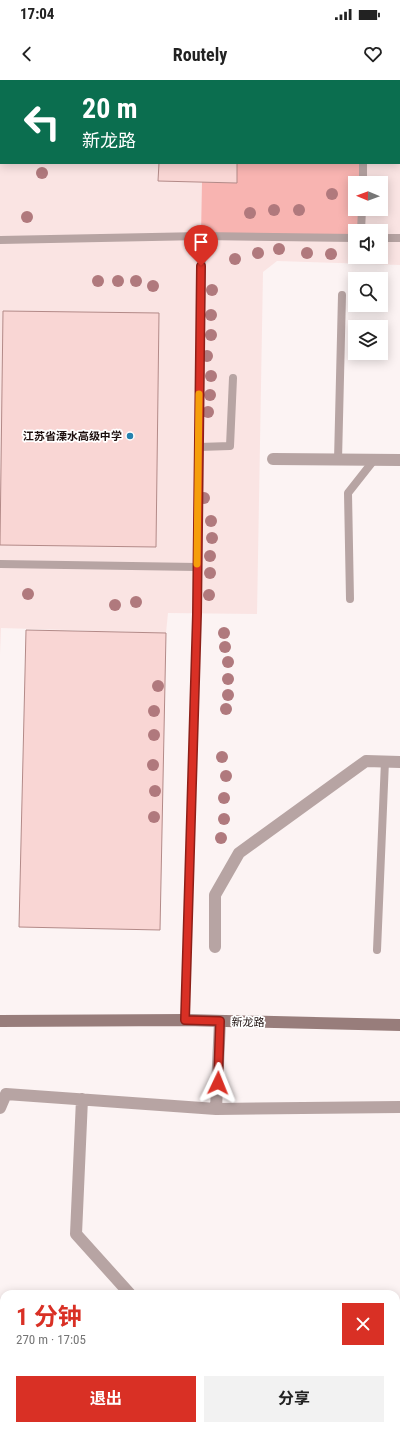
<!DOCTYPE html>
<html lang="zh">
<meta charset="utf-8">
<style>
:root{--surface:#fff;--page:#f2f2f2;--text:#222;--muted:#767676;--accent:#d93025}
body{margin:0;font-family:"Roboto Condensed","Noto Sans SC",sans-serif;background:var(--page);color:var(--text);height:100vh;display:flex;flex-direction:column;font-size:15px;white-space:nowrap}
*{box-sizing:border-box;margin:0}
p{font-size:13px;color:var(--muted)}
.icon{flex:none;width:22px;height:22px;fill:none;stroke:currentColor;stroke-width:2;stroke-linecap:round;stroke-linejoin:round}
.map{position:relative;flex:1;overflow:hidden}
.panel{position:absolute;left:0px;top:1210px;width:400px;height:140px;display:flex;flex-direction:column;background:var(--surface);border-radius:12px 12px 0 0;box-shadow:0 2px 10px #0003}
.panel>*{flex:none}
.hud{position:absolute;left:0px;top:0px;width:400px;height:84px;box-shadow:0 2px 10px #0003;background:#0b6e4f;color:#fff;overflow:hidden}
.needle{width:26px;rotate:271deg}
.tools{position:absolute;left:348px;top:96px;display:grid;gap:8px}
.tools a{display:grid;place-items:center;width:40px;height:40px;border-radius:0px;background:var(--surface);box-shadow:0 2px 10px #0003;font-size:20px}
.pin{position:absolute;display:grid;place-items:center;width:34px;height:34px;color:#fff;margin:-41px -17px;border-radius:50% 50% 50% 0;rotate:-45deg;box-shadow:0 0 4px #0007}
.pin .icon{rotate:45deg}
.me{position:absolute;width:44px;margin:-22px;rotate:2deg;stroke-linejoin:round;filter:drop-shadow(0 0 3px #0008)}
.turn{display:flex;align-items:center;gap:14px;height:84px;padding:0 16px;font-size:18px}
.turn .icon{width:52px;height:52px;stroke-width:2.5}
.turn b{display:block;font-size:28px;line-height:34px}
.round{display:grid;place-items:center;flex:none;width:42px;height:42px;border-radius:0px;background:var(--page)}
.headline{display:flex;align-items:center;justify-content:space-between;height:68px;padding:0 16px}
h1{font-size:24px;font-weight:700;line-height:30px;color:var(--accent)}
.cta{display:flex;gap:8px;margin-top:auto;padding:8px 16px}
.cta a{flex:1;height:46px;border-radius:0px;background:var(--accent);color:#fff;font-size:16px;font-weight:700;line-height:46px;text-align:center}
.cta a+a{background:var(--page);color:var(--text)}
.status{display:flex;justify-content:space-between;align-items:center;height:28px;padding:0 20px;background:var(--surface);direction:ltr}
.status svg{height:11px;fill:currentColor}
header{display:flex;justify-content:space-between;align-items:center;height:52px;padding:0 16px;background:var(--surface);font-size:18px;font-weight:700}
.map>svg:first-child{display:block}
.built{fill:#fae4e3;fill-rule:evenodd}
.green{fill:#f8b4b1}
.building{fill:#f9d6d4;stroke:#b38a88}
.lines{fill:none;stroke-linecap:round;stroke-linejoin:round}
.lane{stroke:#b7a4a3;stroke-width:8}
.street{stroke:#b7a4a3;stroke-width:12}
.secondary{stroke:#987d7b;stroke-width:12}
.tree{fill:#b0797d}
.route-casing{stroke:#8d1f18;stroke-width:10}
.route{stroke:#d93025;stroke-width:7}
.slow{stroke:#f59e0b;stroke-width:7}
.poi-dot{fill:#2582af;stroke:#fff;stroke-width:1.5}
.labels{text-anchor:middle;stroke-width:3.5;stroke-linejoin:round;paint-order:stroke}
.poi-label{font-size:11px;font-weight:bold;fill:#1d0f0e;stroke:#fff;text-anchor:end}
.street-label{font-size:11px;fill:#1d0f0e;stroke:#fff}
</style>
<div class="status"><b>17:04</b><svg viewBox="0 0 49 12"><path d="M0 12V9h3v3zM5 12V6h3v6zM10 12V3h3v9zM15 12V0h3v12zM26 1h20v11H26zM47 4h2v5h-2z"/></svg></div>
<header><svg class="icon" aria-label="back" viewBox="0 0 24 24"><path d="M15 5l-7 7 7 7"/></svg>Routely<svg class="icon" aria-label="heart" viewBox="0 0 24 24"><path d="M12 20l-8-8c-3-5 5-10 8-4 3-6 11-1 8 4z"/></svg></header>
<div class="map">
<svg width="400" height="1350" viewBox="0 0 400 1350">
<rect width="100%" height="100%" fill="#fcf3f3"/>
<path class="built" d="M0 0H400V185L277 181 263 192 257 534 168 533 166 553 1 548 0 575ZM1 1H399V83H1ZM355 103H381V129H355ZM355 151H381V177H355Z"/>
<path class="green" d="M230 0H361L230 1Z
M237 83H360V103H355V129H359V151H355V158L201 156 202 102 236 103Z"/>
<path class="building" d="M182 0H230L182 1Z
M159 83H237V103L158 101Z
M3 231 159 233 156 467 0 465Z
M26 550 166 553 160 850 19 847Z"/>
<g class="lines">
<path class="lane" d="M366 1V0
M363 103V83
M361 151 362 129
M202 156 355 158
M381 158H400
M0 160 202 156 197 534 185 940
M199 367 230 366 233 298
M338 380 342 215
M0 484 197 487
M350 519 348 413 374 380
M377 870 385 681"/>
<path class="street" d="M273 379 400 380
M215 867V815L239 773 366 681 400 682
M82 1019 76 1154 130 1214
M0 1028 6 1014 216 1029 400 1027
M216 1029 220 941
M190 1346V1350"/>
<path class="secondary" d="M0 941 185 940 400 945"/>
</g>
<g class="tree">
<circle cx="42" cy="93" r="6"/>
<circle cx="332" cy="114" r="6"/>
<circle cx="274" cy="130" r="6"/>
<circle cx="299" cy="130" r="6"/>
<circle cx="250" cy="133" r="6"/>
<circle cx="27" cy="137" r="6"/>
<circle cx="279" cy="169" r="6"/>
<circle cx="258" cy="173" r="6"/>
<circle cx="307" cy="173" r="6"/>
<circle cx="331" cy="174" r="6"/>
<circle cx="235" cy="179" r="6"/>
<circle cx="98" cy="201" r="6"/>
<circle cx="118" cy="201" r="6"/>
<circle cx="136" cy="201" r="6"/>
<circle cx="153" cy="206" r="6"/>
<circle cx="212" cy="210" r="6"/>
<circle cx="211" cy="235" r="6"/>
<circle cx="211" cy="255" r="6"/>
<circle cx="207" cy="276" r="6"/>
<circle cx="211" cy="296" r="6"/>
<circle cx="210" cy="315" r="6"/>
<circle cx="208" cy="332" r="6"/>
<circle cx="204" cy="418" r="6"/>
<circle cx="211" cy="441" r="6"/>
<circle cx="212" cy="458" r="6"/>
<circle cx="210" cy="476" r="6"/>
<circle cx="210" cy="493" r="6"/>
<circle cx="28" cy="514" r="6"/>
<circle cx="209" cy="515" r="6"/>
<circle cx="136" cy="522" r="6"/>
<circle cx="115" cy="525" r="6"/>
<circle cx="224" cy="553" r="6"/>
<circle cx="225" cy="567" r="6"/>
<circle cx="228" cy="582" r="6"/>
<circle cx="228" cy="599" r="6"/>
<circle cx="158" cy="606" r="6"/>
<circle cx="228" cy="615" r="6"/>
<circle cx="226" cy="629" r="6"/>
<circle cx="154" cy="631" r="6"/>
<circle cx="154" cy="655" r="6"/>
<circle cx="222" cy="677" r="6"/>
<circle cx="153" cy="685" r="6"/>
<circle cx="226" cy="696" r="6"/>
<circle cx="155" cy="711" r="6"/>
<circle cx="224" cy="718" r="6"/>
<circle cx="154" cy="737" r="6"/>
<circle cx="224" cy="739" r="6"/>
<circle cx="221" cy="758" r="6"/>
</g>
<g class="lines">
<g class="route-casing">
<path id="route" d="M201 186 197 534 185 940 220 941 218 1003"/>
</g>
<use href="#route" class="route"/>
<path class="slow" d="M197 484 199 314"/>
</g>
<circle class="poi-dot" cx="130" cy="356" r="4"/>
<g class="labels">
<g class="poi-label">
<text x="122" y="360">江苏省溧水高级中学</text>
</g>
<g class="street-label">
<text transform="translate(248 942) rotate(1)" y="4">新龙路</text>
</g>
</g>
</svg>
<div class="tools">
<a><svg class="needle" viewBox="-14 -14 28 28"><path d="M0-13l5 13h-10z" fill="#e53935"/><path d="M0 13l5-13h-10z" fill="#767676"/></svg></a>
<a><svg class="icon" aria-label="sound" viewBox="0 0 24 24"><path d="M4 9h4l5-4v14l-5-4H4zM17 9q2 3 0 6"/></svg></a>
<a><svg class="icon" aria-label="search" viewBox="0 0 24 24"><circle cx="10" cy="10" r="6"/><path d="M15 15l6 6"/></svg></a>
<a><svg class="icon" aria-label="layers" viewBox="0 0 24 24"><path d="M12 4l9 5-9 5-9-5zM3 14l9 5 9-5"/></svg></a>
</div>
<div class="pin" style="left:201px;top:186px;background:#d93025"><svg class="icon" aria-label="arrive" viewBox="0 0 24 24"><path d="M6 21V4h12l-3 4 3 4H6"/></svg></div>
<svg class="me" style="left:218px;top:1003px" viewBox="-20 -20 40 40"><path d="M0-17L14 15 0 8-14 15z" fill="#d93025" stroke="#fff" stroke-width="4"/></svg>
<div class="hud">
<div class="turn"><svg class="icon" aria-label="left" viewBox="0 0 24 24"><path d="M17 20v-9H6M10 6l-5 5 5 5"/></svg><div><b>20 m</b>新龙路</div></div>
</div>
<section class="panel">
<div class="headline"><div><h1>1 分钟</h1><p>270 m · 17:05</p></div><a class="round" style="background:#d93025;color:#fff"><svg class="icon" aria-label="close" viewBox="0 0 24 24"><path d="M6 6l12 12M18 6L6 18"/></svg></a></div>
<div class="cta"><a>退出</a><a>分享</a></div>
</section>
</div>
